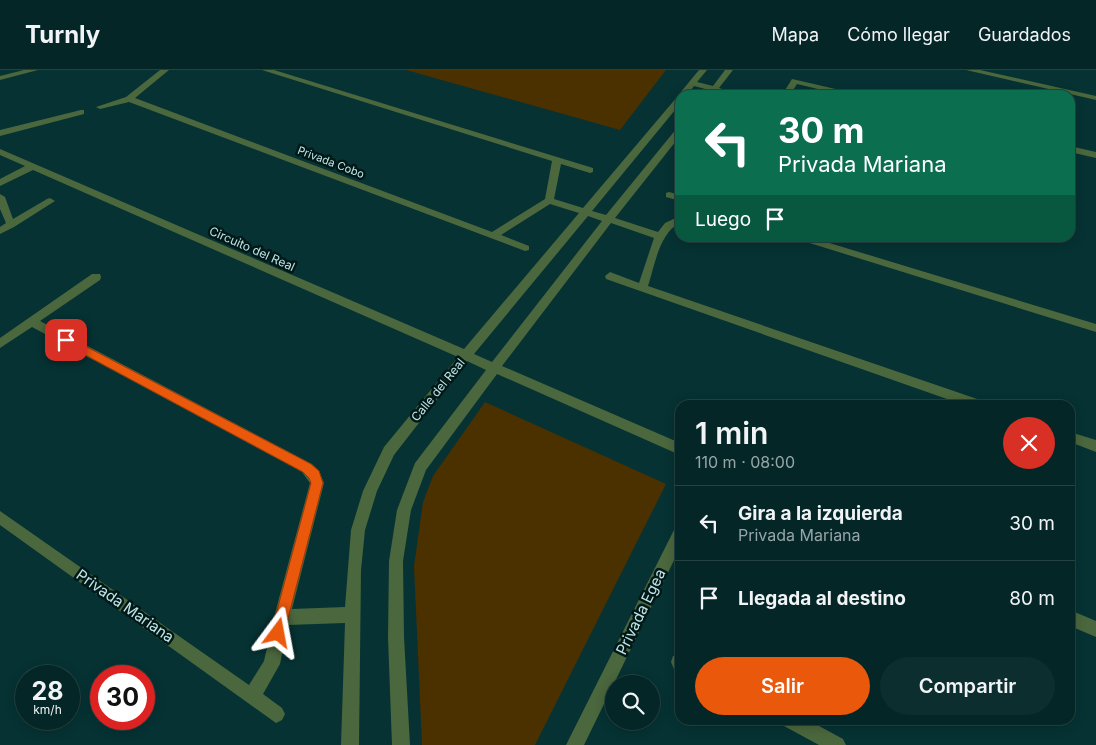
<!DOCTYPE html>
<html lang="es">
<meta charset="utf-8">
<style>
:root{--surface:#042626;--page:#0d2e2e;--text:#f1f3f6;--muted:#97a5a7;--line:#254343;--accent:#ea580c}
body{margin:0;font-family:Inter,sans-serif;background:var(--page);color:var(--text);height:100vh;display:flex;flex-direction:column;font-size:19px;white-space:nowrap}
*{box-sizing:border-box;margin:0}
p{font-size:16px;color:var(--muted)}
.icon{flex:none;width:28px;height:28px;fill:none;stroke:currentColor;stroke-width:2;stroke-linecap:round;stroke-linejoin:round}
.map{position:relative;flex:1;overflow:hidden}
.side{position:absolute;left:675px;top:330px;width:400px;height:325px;display:flex;flex-direction:column;background:var(--surface);border-radius:15px;box-shadow:0 2px 12px #0003,0 0 0 1px var(--line)}
.side>*{flex:none}
.top-card{position:absolute;left:675px;top:20px;width:400px;height:152px;border-radius:15px;box-shadow:0 2px 12px #0003,0 0 0 1px var(--line);background:#0b6e4f;color:#fff;overflow:hidden}
.buttons{position:absolute;left:605px;top:605px;display:grid;gap:10px}
.buttons a{display:grid;place-items:center;width:55px;height:55px;border-radius:50%;background:var(--surface);box-shadow:0 2px 12px #0003,0 0 0 1px var(--line);font-size:25px}
.speed{position:absolute;left:15px;top:595px;display:flex;gap:10px;font-size:25px;font-weight:700;text-align:center}
.speed>*{display:grid;place-content:center;width:65px;height:65px;border-radius:50%;background:var(--surface);box-shadow:0 2px 12px #0003,0 0 0 1px var(--line);line-height:1}
.speed small{font-size:12px;font-weight:400}
.speed .limit{border:8px solid #d22;background:#fff;color:#111}
.pin{position:absolute;display:grid;place-items:center;width:42px;height:42px;color:#fff;margin:-21px;border-radius:10px;box-shadow:0 2px 8px #0006}
.me{position:absolute;width:55px;margin:-28px;rotate:13deg;stroke-linejoin:round;filter:drop-shadow(0 0 4px #0008)}
.turn{display:flex;align-items:center;gap:18px;height:105px;padding:0 20px;font-size:22px}
.turn .icon{width:65px;height:65px;stroke-width:2.5}
.turn b{display:block;font-size:35px;line-height:42px}
.then{display:flex;align-items:center;height:48px;padding:0 20px;background:#0003;gap:10px;font-size:19px}
.round{display:grid;place-items:center;flex:none;width:52px;height:52px;border-radius:26px;background:var(--page)}
.headline{display:flex;align-items:center;justify-content:space-between;height:85px;padding:0 20px}
h1{font-size:30px;font-weight:600;line-height:38px}
.button{display:flex;gap:10px;margin-top:auto;padding:10px 20px}
.button a{flex:1;height:58px;border-radius:30px;background:var(--accent);color:#fff;font-size:20px;font-weight:600;line-height:58px;text-align:center}
.button a+a{background:var(--page);color:var(--text)}
ul{padding:0;list-style:none}
li{display:flex;align-items:center;gap:15px;height:75px;padding:0 20px;border-top:1px solid var(--line)}
li div{flex:1}
li b{display:block;font-size:19px}
li em{font-style:normal}
header{display:flex;align-items:center;gap:30px;box-sizing:border-box;height:70px;padding:0 25px;background:var(--surface);border-bottom:1px solid var(--line)}
header strong{font-size:24px}
nav{display:flex;gap:28px;margin-inline-start:auto;font-size:18px}
.map>svg:first-child{display:block}
.green{fill:#4b3000}
.lines{fill:none;stroke-linecap:round;stroke-linejoin:round}
.minor{fill:#4b673d;fill-rule:evenodd}
.route{fill:#ea580c;stroke:#983908}
.labels{text-anchor:middle;stroke-width:5;stroke-linejoin:round;paint-order:stroke}
.far-street-label{font-size:11px;fill:#c1e5e5;stroke:#011818}
.street-label{font-size:12px;fill:#c1e5e5;stroke:#011818}
.near-street-label{font-size:15px;fill:#c1e5e5;stroke:#011818}
</style>
<header>
<strong>Turnly</strong>
<nav><a>Mapa</a><a>Cómo llegar</a><a>Guardados</a></nav>
</header>
<div class="map">
<svg width="1096" height="675" viewBox="0 0 1096 675">
<rect width="100%" height="100%" fill="#063233"/>
<path class="green" d="M406 0H666L620 60Z
M485 332 666 414 535 675H422L414 496 423 432 433 406Z"/>
<g class="lines">
<path class="minor" d="M24 0H38L0 10V6Z
M160 0H169L135 28 492 162 545 129 552 91 262 0H274L593 98V102L590 103 561 94 554 129 583 138 677 27H680V34L592 141 606 145 677 58 680 57V66L615 148 658 162 665 153 680 146V153C659 163 655 195 648 216L983 331 985 335H964L606 209 605 206 610 202 639 213 654 168 611 153 502 296 680 373V385L497 304 426 400 411 440 403 491 404 567 410 675H392L388 567 389 491 397 440 415 393 486 300 467 291 394 385 377 421 365 460 361 500 359 675H341L345 553 288 555 280 594 263 624 282 638 285 644 282 650 276 653 0 455V441L249 615 264 591 274 547 310 413 302 402 32 257 0 278V268L92 204H100L101 207 100 210 40 251 312 394 319 401 324 413 292 539 345 537 351 460 363 421 384 377 458 287 33 100 0 116V109L25 96 0 85V79L464 279 579 143 550 134 501 165 529 176V180L525 181 129 32 100 39 96 37 126 27ZM588 146 602 151 492 292 474 284Z
M699 0H707L697 12 713 16 725 0H733L719 18 743 25H730L716 22 714 25H710L707 23 709 20 694 16 687 25 680 26V23Z
M966 0H980L1096 26V30Z
M792 9 853 23 857 25H843L797 14 790 25H782Z
M81 40H84V44L0 66V60Z
M1070 76 1096 82V88L1070 82Z
M669 122 680 125V131L666 127V123Z
M0 124 5 127 13 149 47 129 50 128 55 131 14 157 0 164V157L6 153 0 139Z
M799 168H813L1096 254V262L800 170Z
M1070 362 1096 370V382L1070 372Z
M680 456V478L584 675H566L675 458Z
M1070 540 1096 551V567L1070 556Z
M679 584H680V601L674 599 671 592 673 586Z
M781 650H808L843 669 846 675H819L784 656Z"/>
</g>
<path class="route" d="M66 266 311 394 319 401 323 413 283 568 278 570 273 568 271 563 311 413 309 408 303 402 63 273 61 270 63 267Z"/>
<g class="labels">
<g class="far-street-label">
<text transform="translate(331 92) rotate(21)" y="4">Privada Cobo</text>
</g>
<g class="street-label">
<text transform="translate(252 179) rotate(24)" y="4">Circuito del Real</text>
<text transform="translate(438 320) rotate(-51)" y="4">Calle del Real</text>
</g>
<g class="near-street-label">
<text transform="translate(125 536) rotate(35)" y="5">Privada Mariana</text>
<text transform="translate(641 542) rotate(-64)" y="5">Privada Egea</text>
</g>
</g>
</svg>
<div class="buttons">
<a><svg class="icon" aria-label="search" viewBox="0 0 24 24"><circle cx="10" cy="10" r="6"/><path d="M15 15l6 6"/></svg></a>
</div>
<div class="speed"><div>28<small>km/h</small></div><div class="limit">30</div></div>
<div class="pin" style="left:66px;top:270px;background:#d93025"><svg class="icon" aria-label="arrive" viewBox="0 0 24 24"><path d="M6 21V4h12l-3 4 3 4H6"/></svg></div>
<svg class="me" style="left:278px;top:563px" viewBox="-20 -20 40 40"><path d="M0-17L14 15 0 8-14 15z" fill="#ea580c" stroke="#fff" stroke-width="4"/></svg>
<div class="top-card">
<div class="turn"><svg class="icon" aria-label="left" viewBox="0 0 24 24"><path d="M17 20v-9H6M10 6l-5 5 5 5"/></svg><div><b>30 m</b>Privada Mariana</div></div>
<div class="then">Luego<svg class="icon" aria-label="arrive" viewBox="0 0 24 24"><path d="M6 21V4h12l-3 4 3 4H6"/></svg></div>
</div>
<section class="side">
<div class="headline"><div><h1>1 min</h1><p>110 m · 08:00</p></div><a class="round" style="background:#d93025;color:#fff"><svg class="icon" aria-label="close" viewBox="0 0 24 24"><path d="M6 6l12 12M18 6L6 18"/></svg></a></div>
<ul>
<li><svg class="icon" aria-label="left" viewBox="0 0 24 24"><path d="M17 20v-9H6M10 6l-5 5 5 5"/></svg><div><b>Gira a la izquierda</b><p>Privada Mariana</p></div><em>30 m</em></li>
<li><svg class="icon" aria-label="arrive" viewBox="0 0 24 24"><path d="M6 21V4h12l-3 4 3 4H6"/></svg><div><b>Llegada al destino</b></div><em>80 m</em></li>
</ul>
<div class="button"><a>Salir</a><a>Compartir</a></div>
</section>
</div>
